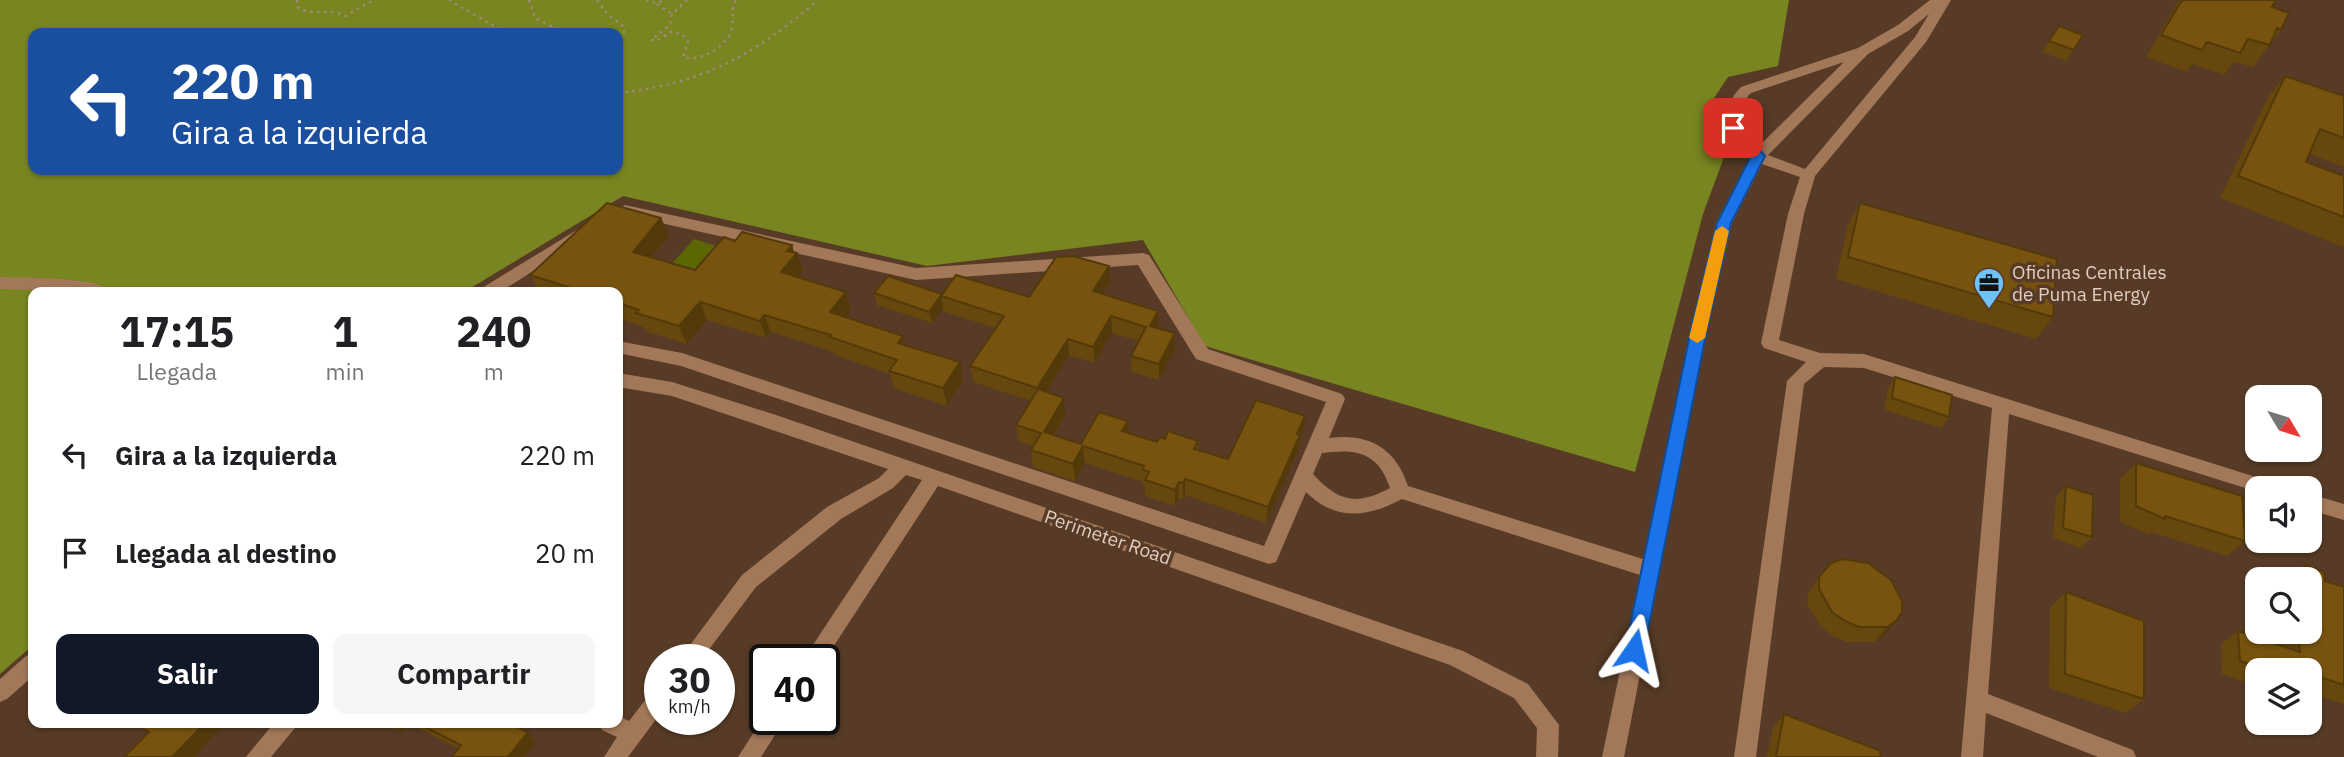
<!DOCTYPE html>
<html lang="es">
<style>
:root{--surface:#fff;--page:#f6f6f6;--text:#202124;--muted:#757577;--accent:#111827}
body{margin:0;font-family:"IBM Plex Sans",sans-serif;background:var(--page);color:var(--text);height:100vh;display:flex;flex-direction:column;font-size:26px;white-space:nowrap}
*{box-sizing:border-box;margin:0}
p{font-size:23px;color:var(--muted)}
.icon{flex:none;width:38px;height:38px;fill:none;stroke:currentColor;stroke-width:2;stroke-linecap:round;stroke-linejoin:round}
.map{position:relative;flex:1;overflow:hidden}
.panel{position:absolute;left:28px;top:287px;width:595px;height:441px;display:flex;flex-direction:column;background:var(--surface);border-radius:14px;box-shadow:0 2px 5px #0004}
.panel>*{flex:none}
.guide{position:absolute;left:28px;top:28px;width:595px;height:147px;border-radius:14px;box-shadow:0 2px 5px #0004;background:#1a4fa0;color:#fff;overflow:hidden}
.needle{width:46px;rotate:128deg}
.buttons{position:absolute;left:2245px;top:385px;display:grid;gap:14px}
.buttons a{display:grid;place-items:center;width:77px;height:77px;border-radius:14px;background:var(--surface);box-shadow:0 2px 5px #0004;font-size:35px}
.speed{position:absolute;left:644px;top:644px;display:flex;gap:14px;font-size:35px;font-weight:700;text-align:center}
.speed>*{display:grid;place-content:center;width:91px;height:91px;border-radius:50%;background:var(--surface);box-shadow:0 2px 5px #0004;line-height:1}
.speed small{font-size:18px;font-weight:400}
.speed .limit{border:4px solid #111;border-radius:10px;background:#fff;color:#111}
.pin{position:absolute;display:grid;place-items:center;width:60px;height:60px;color:#fff;margin:-30px;border-radius:14px;box-shadow:0 4px 10px #0006}
.me{position:absolute;width:77px;margin:-38px;rotate:11deg;stroke-linejoin:round;filter:drop-shadow(0 0 5px #0008)}
.turn{display:flex;align-items:center;gap:24px;height:147px;padding:0 28px;font-size:32px}
.turn .icon{width:91px;height:91px;stroke-width:2.5}
.turn b{display:block;font-size:49px;line-height:60px}
.eta{display:flex;justify-content:space-evenly;align-items:center;height:119px;text-align:center}
.eta b{font-size:42px;font-weight:700;line-height:49px}
.action{display:flex;gap:14px;margin-top:auto;padding:14px 28px}
.action a{flex:1;height:80px;border-radius:14px;background:var(--accent);color:#fff;font-size:28px;font-weight:700;line-height:80px;text-align:center}
.action a+a{background:var(--page);color:var(--text)}
ul{padding:0;list-style:none}
li{display:flex;align-items:center;gap:21px;height:98px;padding:0 28px}
li div{flex:1}
li b{display:block;font-size:26px}
li em{font-style:normal}
.map>svg:first-child{display:block}
.green{fill:#5c6701}
.forest{fill:#788520;fill-rule:evenodd}
.lines{fill:none;stroke-linecap:round;stroke-linejoin:round}
.path{stroke:#9f8978;stroke-width:2.5;stroke-dasharray:2.5 4.5;stroke-linecap:butt}
.minor{fill:#a27859;fill-rule:evenodd}
.wall{fill:#66470d}
.shaded-wall{fill:#533a0a}
.building{fill:#77530f;stroke:#533a0a;stroke-width:2}
.route{fill:#1a73e8;stroke:#114b97;stroke-width:2}
.slow{fill:#f59e0b}
.labels{text-anchor:middle;stroke-width:7;stroke-linejoin:round;paint-order:stroke}
.poi-label{font-size:19px;fill:#dfcdc1;stroke:#573b26;text-anchor:start}
.street-label{font-size:19px;fill:#dfcdc1;stroke:#573b26}
</style>
<div class="map">
<svg width="2344" height="757" viewBox="0 0 2344 757">
<rect width="100%" height="100%" fill="#573b26"/>
<path class="green" d="M694 239 729 250 704 278 669 267Z"/>
<path class="forest" d="M0 0H1789L1778 66 1728 77 1712 101 1727 149 1703 214 1635 472 1205 346 1143 240 927 266 623 196 464 292H33V645L0 674ZM33 33H618V170H33Z"/>
<g class="lines">
<path class="path" d="M297 0V7C311 17 328 7 345 16L374 0
M449 0 506 33
M529 0 535 18 565 33
M597 0 608 15 623 26 624 32 618 43
M646 0 656 3 667 0
M687 0 672 14 670 25 651 40 656 41 671 32 682 34 688 42 683 57C701 62 728 47 732 27 734 17 730 10 736 0
M657 4 672 14
M618 93C702 84 755 55 818 0"/>
<path class="minor" d="M1930 0H1951L1926 42 1815 176 1804 214 1779 340 1820 353 1864 354 2275 483 2277 488H2258V492L2009 414 1988 694 2133 750 2136 757H2098L1986 713 1983 757H1961L1992 408 1864 368 1824 367 1804 384 1756 757H1734L1787 381 1806 362 1764 348 1761 343 1788 214 1800 177 1762 164 1732 223 1706 334 1624 757H1602L1640 575 1402 499C1367 518 1335 521 1306 492L1276 562 1269 564 681 366 618 353V341L682 353 1264 546 1326 402 1196 359 1138 265 916 280 625 215 617 210 625 205 916 268 1143 253 1149 255 1208 349 1342 394 1345 399 1329 438C1368 433 1395 447 1408 486L1643 559 1690 334 1716 223 1750 157C1725 138 1718 110 1741 87L1858 48 1898 25ZM1929 14 1915 37 1805 169 1768 155 1868 54 1908 31ZM1844 62 1757 148C1740 132 1733 111 1751 93ZM1332 452C1362 449 1380 457 1390 488 1356 506 1339 502 1313 474L1322 453Z
M585 225 591 226 593 230 591 234 500 292H480L482 288Z
M0 277C22 278 99 276 111 292L0 289Z
M618 373 672 382 776 415 1463 651 1528 684 1559 725 1558 757H1536L1537 728 1514 698 1450 665 938 486 824 661 803 660 922 480 906 475 893 488 841 519 756 587 701 660H679L742 575 827 507 879 478 888 469 672 396 618 387Z
M2310 494 2344 504V520L2310 510Z
M33 654V676L7 699 0 702V679L26 656Z
M660 687V714L628 757H604L617 737 602 730 599 723H618V716L629 721 653 690Z
M765 715V719H785L761 757H738Z
M274 723H299L271 757H246Z"/>
</g>
<path class="wall" d="M2179 0H2276L2272 7 2281 30 2253 67 2234 62 2224 75 2192 64 2187 72 2146 57Z
M2059 26 2083 35 2066 61 2042 52Z
M2285 76 2344 96V167L2310 154 2306 162 2344 176V247L2220 198 2268 97Z
M1860 203 2053 317 2036 339 1836 279 1848 225Z
M661 218 669 236 651 257 695 270 735 241 792 245 794 253H797L803 271 798 277 846 292 851 310 845 317 905 345 963 380 947 406 894 388 890 374 835 355 834 352 771 332 766 338 707 320 687 344 645 331 643 327 618 318V292H540L530 275Z
M1110 282 1102 294 1158 311V328L1175 333V349L1159 380 1131 372V356L1139 341 1112 333 1095 363 1069 355 1046 392 1065 414 1054 435 1081 444 1128 421 1129 433 1157 442 1165 439 1198 441V450L1228 459 1305 416 1303 432 1300 439 1298 451 1266 523 1185 495 1183 499 1178 498 1175 506 1145 496V486H1143V482L1085 463 1075 481 1033 467 1031 450 1033 446 1019 442 1016 425 1031 401 973 382 970 366 996 328 944 312 943 308 932 323 877 305 874 293 942 294 1029 297Z
M1895 377 1949 417 1941 428 1884 410 1888 389Z
M2136 463 2245 541 2227 556 2151 532 2149 534 2120 522V479Z
M2066 486 2092 537 2081 548 2053 538 2056 497Z
M2305 565 2325 581 2344 587V704L2310 693V670H2258V716L2255 715 2253 685 2222 674 2221 644 2238 631 2280 645 2279 632H2310V579H2280L2292 570 2297 572Z
M1819 577 1896 621 1884 636 1874 642H1847L1833 636 1821 627 1807 604 1808 593Z
M2066 592 2144 699 2126 713 2049 688 2050 607Z
M1784 714 1880 757H1767L1773 728Z
M383 723H509L528 732 536 742 524 757H452L459 749 409 723 401 732Z
M2276 723H2292L2287 727Z"/>
<path class="shaded-wall" d="M661 218 669 236 641 269 633 252Z
M792 245 795 256 797 253 803 271 787 290 781 272 787 251Z
M1109 266 1110 282 1094 308 1093 291Z
M846 292 851 310 835 330 830 312Z
M941 296 943 308 932 323 929 312Z
M700 302 707 320 687 344 679 326Z
M1158 311 1159 327 1150 342V326Z
M764 315 771 332 766 338 760 321Z
M1111 316 1112 333 1095 363 1093 347Z
M1175 333V349L1159 380V364Z
M903 336 907 354 898 343Z
M1068 339 1069 355 1039 404 1037 388Z
M960 362 963 380 947 406 943 388Z
M1064 398 1065 414 1046 448 1044 432Z
M1305 416 1303 432 1300 439 1298 451 1266 523 1268 507Z
M1128 421 1129 437 1122 431Z
M1083 446 1085 463 1075 481 1073 464Z
M1185 479V495L1183 499V483Z
M1179 482 1178 498 1175 506V490Z
M1896 621 1884 636 1874 642 1887 627Z
M205 723H222L224 725 194 757H172Z
M392 723H409L401 732Z
M528 732 536 742 524 757H508Z"/>
<path class="building" d="M2182 0H2276L2272 7 2289 13 2281 30 2277 28 2270 45 2248 39 2240 53 2207 42 2202 50 2161 35Z
M2059 26 2083 35 2074 50 2049 41Z
M2285 76 2344 96V138L2320 129 2306 162 2344 176V217L2238 176Z
M607 203 661 218 633 252 695 270 724 237 735 241 742 232 792 245 787 251 797 253 781 272 846 292 830 312 903 336 898 343 960 362 943 388 889 371 897 360 830 337 831 335 764 315 760 321 700 302 679 326 636 313 639 310 618 303V292H584L530 275Z
M1860 203 2057 259 2053 317 1848 257Z
M1073 256 1109 266 1093 291 1158 311 1150 326 1175 333 1159 364 1131 356 1146 327 1111 316 1093 347 1068 339 1037 388 970 366 1004 316 941 296 956 275 1029 297 1056 257Z
M888 276 942 294 929 312 874 293Z
M1895 377 1952 395 1949 417 1892 398Z
M1038 389 1064 398 1044 432 1081 444 1099 412 1128 421 1122 431 1157 442 1160 437 1165 439 1168 431 1198 441 1194 449 1228 459 1256 400 1305 416 1297 434 1300 435 1268 507 1185 479 1183 483 1179 482 1175 490 1145 480 1149 472 1143 470 1144 466 1083 446 1073 464 1031 450 1041 433 1016 425Z
M2136 463 2242 496 2245 541 2165 516V519L2136 506Z
M2066 486 2093 495 2092 537 2063 528Z
M1842 559 1868 563 1891 580 1902 601V612L1896 621 1887 627H1859L1845 621 1832 612 1819 589V577L1831 563Z
M2305 565 2324 572 2325 581 2344 587V685L2310 674V670H2266L2240 661 2238 631 2300 652 2298 632H2310V579H2293L2292 570 2306 575Z
M2066 592 2144 621V699L2065 674Z
M1784 714 1881 751 1880 757H1776Z
M144 723H205L172 757H124L149 732 140 727Z
M417 723H509L528 732 508 757H452L461 745Z"/>
<path class="route" d="M1733 124 1738 125 1765 156 1731 223 1706 334 1644 650 1641 656 1634 659 1628 656 1625 650 1690 334 1717 223 1751 156 1727 128Z"/>
<path class="slow" d="M1722 226 1729 231 1705 338 1697 343 1689 338 1715 231Z"/>
<defs>
<g id="office-pin" transform="scale(1.575)"><path d="M0 17L-7.5 6A9.5 9.5 0 1 1 7.5 6Z" fill="#6fc2f4" stroke="#573b26"/><path d="M-6-3h4V-5.5h4V-3h4V5H-6ZM-1-4.5V-3h2v-1.5ZM-6 0V1H6V0Z" fill="#111"/></g>
</defs>
<g fill-rule="evenodd">
<use href="#office-pin" x="1989" y="283"/>
</g>
<g class="labels">
<g class="poi-label">
<text x="2012" y="279">Oficinas Centrales<tspan x="2012" dy="22">de Puma Energy</tspan></text>
</g>
<g class="street-label">
<text transform="translate(1108 537) rotate(19)" y="7">Perimeter Road</text>
</g>
</g>
</svg>
<div class="buttons">
<a><svg class="needle" viewBox="-14 -14 28 28"><path d="M0-13l5 13h-10z" fill="#e53935"/><path d="M0 13l5-13h-10z" fill="#757577"/></svg></a>
<a><svg class="icon" aria-label="sound" viewBox="0 0 24 24"><path d="M4 9h4l5-4v14l-5-4H4zM17 9q2 3 0 6"/></svg></a>
<a><svg class="icon" aria-label="search" viewBox="0 0 24 24"><circle cx="10" cy="10" r="6"/><path d="M15 15l6 6"/></svg></a>
<a><svg class="icon" aria-label="layers" viewBox="0 0 24 24"><path d="M12 4l9 5-9 5-9-5zM3 14l9 5 9-5"/></svg></a>
</div>
<div class="speed"><div>30<small>km/h</small></div><div class="limit">40</div></div>
<div class="pin" style="left:1733px;top:128px;background:#d93025"><svg class="icon" aria-label="arrive" viewBox="0 0 24 24"><path d="M6 21V4h12l-3 4 3 4H6"/></svg></div>
<svg class="me" style="left:1634px;top:650px" viewBox="-20 -20 40 40"><path d="M0-17L14 15 0 8-14 15z" fill="#1a73e8" stroke="#fff" stroke-width="4"/></svg>
<div class="guide">
<div class="turn"><svg class="icon" aria-label="left" viewBox="0 0 24 24"><path d="M17 20v-9H6M10 6l-5 5 5 5"/></svg><div><b>220 m</b>Gira a la izquierda</div></div>
</div>
<section class="panel">
<div class="eta">
<div><b>17:15</b><p>Llegada</p></div>
<div><b>1</b><p>min</p></div>
<div><b>240</b><p>m</p></div>
</div>
<ul>
<li><svg class="icon" aria-label="left" viewBox="0 0 24 24"><path d="M17 20v-9H6M10 6l-5 5 5 5"/></svg><div><b>Gira a la izquierda</b></div><em>220 m</em></li>
<li><svg class="icon" aria-label="arrive" viewBox="0 0 24 24"><path d="M6 21V4h12l-3 4 3 4H6"/></svg><div><b>Llegada al destino</b></div><em>20 m</em></li>
</ul>
<div class="action"><a>Salir</a><a>Compartir</a></div>
</section>
</div>
